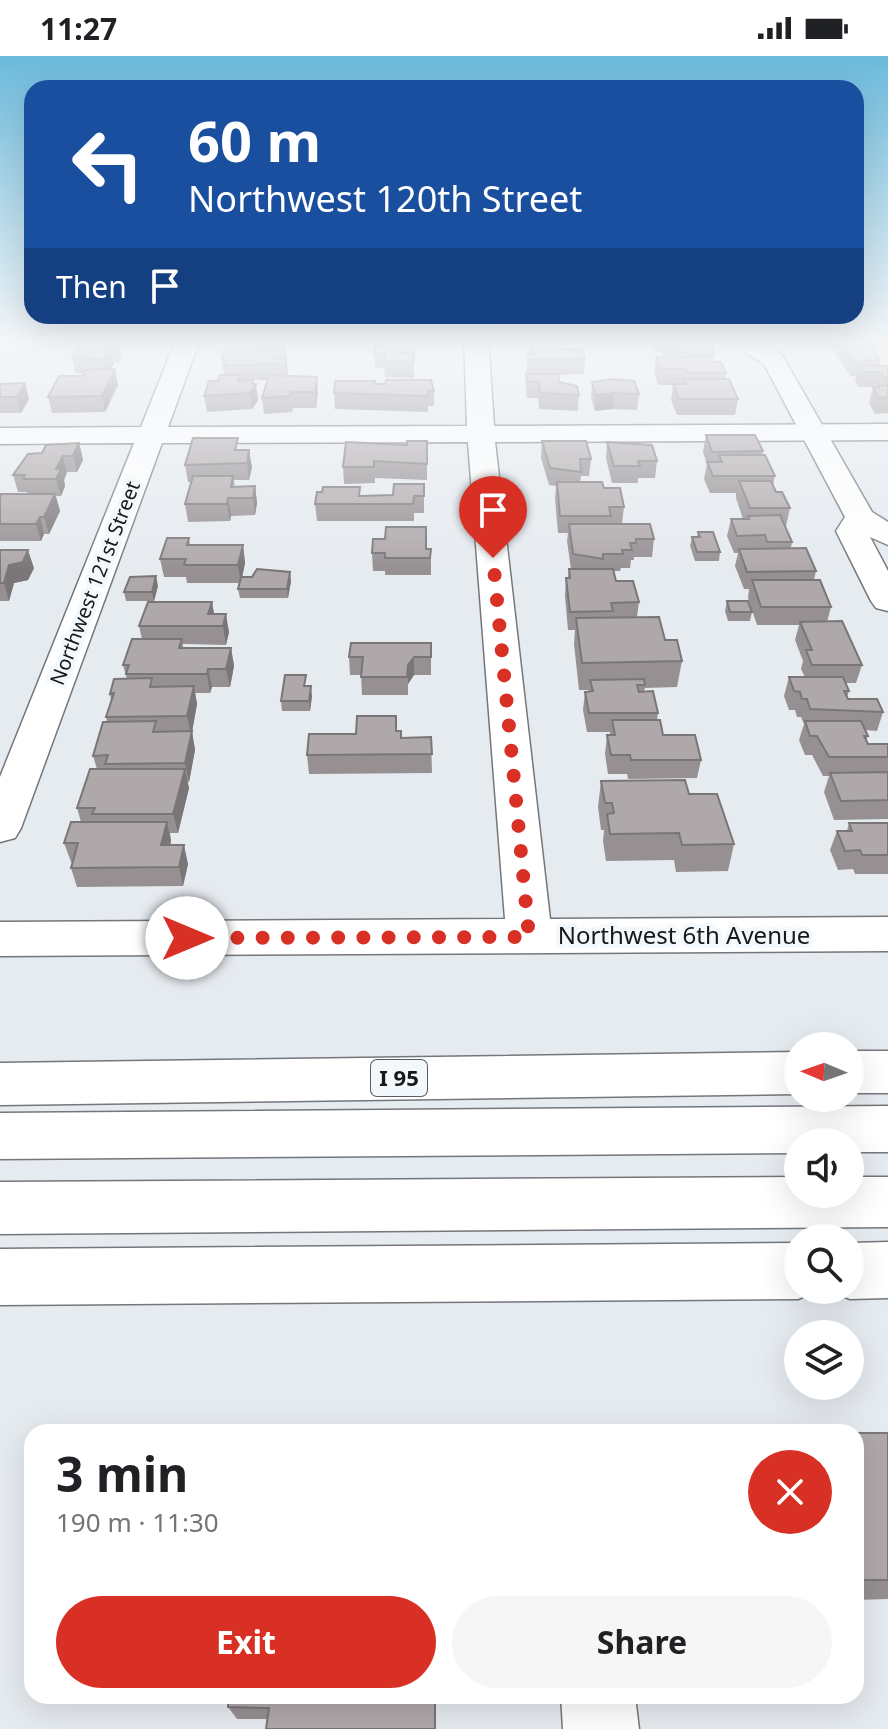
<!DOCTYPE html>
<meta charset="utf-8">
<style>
:root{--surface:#fff;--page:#f6f6f6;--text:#202124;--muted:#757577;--accent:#d93025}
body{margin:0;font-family:"Noto Sans",sans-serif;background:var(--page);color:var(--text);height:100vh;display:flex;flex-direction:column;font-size:30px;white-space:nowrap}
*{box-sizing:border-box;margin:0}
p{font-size:26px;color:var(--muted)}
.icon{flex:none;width:44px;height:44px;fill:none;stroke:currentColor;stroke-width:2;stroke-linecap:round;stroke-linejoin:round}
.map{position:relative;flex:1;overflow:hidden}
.side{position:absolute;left:24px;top:1368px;width:840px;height:280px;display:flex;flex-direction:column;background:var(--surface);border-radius:24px;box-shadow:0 8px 32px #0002}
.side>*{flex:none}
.hud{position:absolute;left:24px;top:24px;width:840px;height:244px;border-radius:24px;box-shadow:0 8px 32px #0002;background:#1a4fa0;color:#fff;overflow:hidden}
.needle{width:52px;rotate:272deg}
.buttons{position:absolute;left:784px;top:976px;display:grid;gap:16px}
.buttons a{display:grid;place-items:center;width:80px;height:80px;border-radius:50%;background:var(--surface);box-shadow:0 8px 32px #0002;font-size:40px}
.pin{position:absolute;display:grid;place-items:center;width:68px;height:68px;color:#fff;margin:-82px -34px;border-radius:50% 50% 50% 0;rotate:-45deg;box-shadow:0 0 8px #0007}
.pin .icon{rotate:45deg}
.me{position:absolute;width:88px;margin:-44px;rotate:90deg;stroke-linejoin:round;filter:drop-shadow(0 0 6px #0008)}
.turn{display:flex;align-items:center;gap:28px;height:168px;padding:0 32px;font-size:36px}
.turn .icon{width:104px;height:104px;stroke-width:2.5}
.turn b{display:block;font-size:56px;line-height:68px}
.then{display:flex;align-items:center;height:76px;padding:0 32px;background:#0003;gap:16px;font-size:30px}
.round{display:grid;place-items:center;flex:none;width:84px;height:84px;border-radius:42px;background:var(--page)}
.head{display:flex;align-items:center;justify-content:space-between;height:136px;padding:0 32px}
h1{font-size:48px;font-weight:700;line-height:60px}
.cta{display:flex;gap:16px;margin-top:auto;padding:16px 32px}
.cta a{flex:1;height:92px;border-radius:48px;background:var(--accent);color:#fff;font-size:32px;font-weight:700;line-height:92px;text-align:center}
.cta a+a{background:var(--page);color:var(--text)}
.status{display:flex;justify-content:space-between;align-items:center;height:56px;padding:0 40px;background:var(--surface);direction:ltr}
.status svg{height:22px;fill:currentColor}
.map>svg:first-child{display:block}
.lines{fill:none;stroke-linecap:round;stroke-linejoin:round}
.minor-casing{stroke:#73777b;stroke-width:3}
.major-casing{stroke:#73777b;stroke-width:3}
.highway-casing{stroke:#73777b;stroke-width:3}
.minor{fill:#fff;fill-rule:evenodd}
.major{fill:#fff;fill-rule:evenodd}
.highway{fill:#fff;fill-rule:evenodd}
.wall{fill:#969093}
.shaded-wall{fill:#7a7678}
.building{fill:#afa8ab;stroke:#7a7678;stroke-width:2}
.route{stroke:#d93025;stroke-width:14;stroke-dasharray:0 25.2}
.labels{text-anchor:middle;stroke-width:8;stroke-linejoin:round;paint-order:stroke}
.far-street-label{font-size:20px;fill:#17181a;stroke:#f3f8fd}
.shield{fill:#f3f8fd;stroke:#595b5e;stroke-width:2}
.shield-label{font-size:22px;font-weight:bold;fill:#17181a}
.street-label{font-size:24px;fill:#17181a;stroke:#f3f8fd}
</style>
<div class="status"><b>11:27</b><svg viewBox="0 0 49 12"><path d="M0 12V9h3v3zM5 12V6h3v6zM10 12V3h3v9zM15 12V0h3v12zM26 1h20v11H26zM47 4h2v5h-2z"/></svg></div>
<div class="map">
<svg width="888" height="1673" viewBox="0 0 888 1673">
<rect width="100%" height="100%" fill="#e6ebf0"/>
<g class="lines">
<g class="minor-casing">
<path id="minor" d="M177 281H201L168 371 467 370 464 281H488L494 370 888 368V384L495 386 550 863 888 861V895L0 900V866L505 863 468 386 162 387 21 772 15 782 0 786V721L134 387 0 388V372L141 371Z
M561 1640H635L639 1673H563Z"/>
</g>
<g class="major-casing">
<path id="major" d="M736 281H760L763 288 782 299 872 456 888 466V489L870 481 888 515V555L876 552 871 545 836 475 845 461 764 308 746 297Z"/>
</g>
<g class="highway-casing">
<path id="highway" d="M850 995H888V1037H850Z
M798 996V1038L0 1049V1007Z
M888 1050V1096H850V1086H798V1097L0 1103V1057Z
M798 1121V1138H850V1121H888V1171L0 1178V1126Z
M888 1186V1242L850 1243 829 1235 850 1234V1187Z
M798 1187V1234H819L798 1243 0 1249V1193Z"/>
</g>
<use href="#minor" class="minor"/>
<use href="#major" class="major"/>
<use href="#highway" class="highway"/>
</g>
<path class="wall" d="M62 281H137L135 287H118L121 301 118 307H114L111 313 118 329 105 356 52 357 48 341 83 320 84 318 75 317 72 301 88 290 90 287H64Z
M229 281H306L291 282 290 286H285L287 320 318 336 316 352H293L292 356 264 358 262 342 267 324H253L258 344 252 353 207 356 204 340 224 318 221 303Z
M388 281H413L412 285H414V322L385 321 384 312H375L374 297 385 289Z
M523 281H564L563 289H561L562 293 585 303 584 318 558 319 559 326 579 339 578 355 539 353 538 342H527L526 334 527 298H530V290H524Z
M653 281H708L714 298 713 305 726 317 725 323 738 343 735 359H677L671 344 673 329H658L654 316 656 301H663V296H656L652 285Z
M831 281H888L886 294H873L880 304 879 310H888V357L875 358 869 347 873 331H877H859L855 325 856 320H850L835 297 836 294H833L830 289Z
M592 326 639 338 637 354 613 353 595 355 591 341Z
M25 327 29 343 21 357H0V328Z
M375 328 434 335V350H428V356L335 353 334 337Z
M706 379 763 395 762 399 775 420 773 429 776 436 790 452 786 470H784L792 486 791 492 816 515 814 524 831 551 827 566 862 609 856 627H845L849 635 847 641 848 643 883 656 877 675 865 674 868 680 866 685 868 688H888V763L834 764 824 736 829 720H823L812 699H805L799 684 804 668 801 661H797L795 654H789L784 640 789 621H805L801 613 803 605 795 584 799 569H757L748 542 749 533H744L735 510 738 497H734L727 480 731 463H743L736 442V437H710L704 423 707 408 703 396Z
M427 385V424L375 422V427L344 428 343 411 407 389Z
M542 385 591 403 589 420H581L580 426 604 432 624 451 622 468 654 483 652 501H634V504H631L630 512H621L620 515H613L616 525 639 546 637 561 665 584 682 605 677 631 645 632 644 635 658 657 657 664 663 679 701 704 697 722 628 723 627 718H608L605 698 607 679H610V676H587L583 654 585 636 589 635V634H579L574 588 575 574H568L565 540 566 522H568L569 513H571L567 485 568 477H558L555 443 556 430 549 429 541 402Z
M607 386 657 405 655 422H638V427H612L606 402Z
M79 387 83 404 77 416H67L64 424 65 430 61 440H56L60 455 49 478H44L41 485H0V441L27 438V436H18L13 419 42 397Z
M240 394 252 411 249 424H234L235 431 255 430 257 447 255 459 231 460 230 465 188 466 185 448 191 426H188L185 409Z
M424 428V457H414V465H317L315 448 361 440 393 439Z
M698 476 720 496 719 505H695L690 490 692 481H697Z
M189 482 190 489H243L245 507 242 521 291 525 288 542H240L238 533 240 527H187L186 521H164L160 503Z
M431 493V519H385V515H373L372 497Z
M0 494 34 512 28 524 14 527 9 545H0Z
M158 530 154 545H126L124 536Z
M727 545 752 556 750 565H728L725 555Z
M212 546 214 558 229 576 226 589 183 588V592H231L234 610 230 631H212L210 637H195L197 648 192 676 195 694 189 726H187L189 732 178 777H170L171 785 170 789 188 808 183 830 77 831 71 812 72 806H71L64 787 81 766 77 752 97 713 93 700 107 666 106 661 111 645 110 638 127 623 123 609 142 583 139 570Z
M431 587V619H414L408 628V639H362L361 619H350L349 601Z
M306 630 312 640 310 655H282L281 645Z
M356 678 402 682 431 681 432 717 309 718 307 699Z
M601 725 689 738 734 788 728 815 676 816 674 804 606 805 603 785 604 774H601L598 751Z
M849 767H888V818H855L853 813 838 814 830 794 837 775H847Z
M856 1377H888V1543L856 1544Z
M229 1640 436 1673 267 1663H237L228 1651Z"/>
<path class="shaded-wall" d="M285 285 288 318 286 324 284 292Z
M118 286 121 301 118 307 115 292Z
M111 292 114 307 108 319 104 304Z
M115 313 118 329 105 356 102 340Z
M317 321 318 336 316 352 315 336Z
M253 324 254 331 256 328 258 344 252 353 250 337Z
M25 327 29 343 21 357 17 341Z
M614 337 613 353 595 355 596 339Z
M79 387 83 404 77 416 73 400Z
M249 394 252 411 249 424 247 407Z
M63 400 67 416 64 424 65 430 61 440 56 423V413Z
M255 430 257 447 255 459 253 442Z
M55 438 60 455 49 478 44 461Z
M228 442 231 460 230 465 227 448Z
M40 461 44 478 41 485 36 468Z
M243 489 245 507 241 527 238 509Z
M28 494 34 512 28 524 14 527 9 545 4 527 9 509Z
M290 516 291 525 288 542 287 533Z
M156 520 158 530 154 545 152 536Z
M212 546 215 564 208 558Z
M226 558 229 576 226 589 223 570Z
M231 592 234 610 230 631 226 613Z
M414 601V619L408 628V639V609Z
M208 613 212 631 210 637 207 618Z
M194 630 197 648 192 676 195 694 189 726 185 707 191 678 187 660Z
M311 630 312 640 310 655 309 645Z
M185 713 189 732 178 777 173 758Z
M167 766 171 785 166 808 161 789Z
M184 789 188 808 183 830 179 811Z"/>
<path class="building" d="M229 281H276L275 286 285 285 284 292H257V295H274L272 303H286L285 308 224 309 226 303H221Z
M386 281 414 285V297H400L414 299V307L384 305 385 297H374L375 289H385Z
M839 282H864L880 304 854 305Z
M674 283H709L714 298H691L667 293 665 287H676Z
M530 284H560L562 293 583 294 585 303 528 304 527 298H532Z
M90 286H118L115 292H111L104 304 72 301 78 290H88Z
M656 301H711L714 306H721L726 317H687L685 313H660Z
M859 310H888V325L881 316H863Z
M115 313 102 340 48 341 59 320H83L86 314Z
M526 318H558L559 326 577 330 579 339 540 337 539 326H527Z
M220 319H240L238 325 253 324 252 328H256L250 337 204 340 209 325H218Z
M269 319 317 321 315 336H291L290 340 262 342Z
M612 323 634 325 639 338 614 337 596 339 592 326Z
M684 323H729L738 343H679L673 328H686Z
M386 324H431L434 335H428V340L334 337 335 325H375V328H385Z
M25 327 17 341H0V328Z
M878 329 888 330V341L879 342 873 331 879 332Z
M706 379H755L763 395 712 396Z
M193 382H238L235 394H249L247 407 185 409Z
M407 385H427V408L374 405V411H343L346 386 407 389Z
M542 385H586L591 403H580L581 416 550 412Z
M607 386 652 389 657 405H638L640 410H614Z
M79 387 73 400H63L56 413H61L56 423H23L25 419H13L28 398 42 397 46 389Z
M719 399H765L775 420H713L707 406H722Z
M193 420H233L231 431 255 430 253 442H228L227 448H185Z
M739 425H771L776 436H782L790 452H750Z
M557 426H602L604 432H620L624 451H609L611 460H560Z
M394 428H424V440H414L413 448H315L317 436H322L323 431H360L359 440 393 439Z
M1 438H55L44 461H40L36 468H0V441Z
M780 459 792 486H767L765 479 737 480 731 463H749L748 460Z
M569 468H650L654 483H636V487H630L632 494H622L623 498H603V503L573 498Z
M386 471H426V493H431L430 502H385V497H372L373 483H385Z
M698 476H713L720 496H697L692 481H700Z
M167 482H189L187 489H243L238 509H184L186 503H160Z
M806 492 816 515 747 516 739 493Z
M0 494H28L23 506 9 509 4 527H0Z
M257 513 290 516 287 533H238L241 521H252Z
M569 513H613L616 525H633L639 546 611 547 613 555 570 556 566 522H570Z
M156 520 152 536H124L130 521Z
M752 524H820L831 551H761Z
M727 545H748L752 556H730Z
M148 546H212L208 558H226L223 570H139Z
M659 561 665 584H677L682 605 582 607 576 562Z
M842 565 862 609H812L806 594H812L800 566Z
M132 583H182L179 592H231L226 613H208L207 618H126L129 609H123Z
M351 587H431V601H414L408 609 407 621H361L363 601H349Z
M285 619H306L304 630H311L309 645H281Z
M789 621H843L849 635H844L848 643H877L883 656 810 653 807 643H802L800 636 794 635Z
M152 622 150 631 194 630 187 660 106 661 114 637 110 638 114 623Z
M644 623 645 629H637L639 636 653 635 658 657H589L585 636 593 635 590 624Z
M357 660H396V675H401V682L431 681 432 698 307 699 309 678H356Z
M612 664H660L663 679H695L701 704H631L630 699H611L607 679H615Z
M156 665 153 676 192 675 185 707 105 708 108 699 93 700 103 666Z
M805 665H861L868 680H864L868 688H888V701H829L817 680H810Z
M90 713H185L173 758H92L95 752H77Z
M888 716V744L841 745 830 717Z
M685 724 689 738H717L734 788 682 789 679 777 610 778 607 758 614 757 612 747H605L601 725Z
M71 766H167L161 789H184L179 811 71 812 78 787H64Z
M849 767H888V799H862L860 794 845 795 837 775H852Z
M856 1377H888V1524H856Z
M229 1640H435V1673H266L269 1652 228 1651Z"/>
<linearGradient id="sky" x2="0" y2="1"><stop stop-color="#6cbadc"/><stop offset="0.55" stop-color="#f4f6f8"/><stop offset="1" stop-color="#f4f6f8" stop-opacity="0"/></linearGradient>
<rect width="888" height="515" fill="url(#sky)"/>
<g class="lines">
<path class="route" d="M187 882 529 881 493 502"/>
</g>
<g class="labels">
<g class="far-street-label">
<text transform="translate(95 527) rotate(-69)" y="7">Northwest 121st Street</text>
</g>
<rect class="shield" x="371" y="1004" width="56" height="36" rx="6"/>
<g class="shield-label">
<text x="399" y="1030">I 95</text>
</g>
<g class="street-label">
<text x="684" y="888">Northwest 6th Avenue</text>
</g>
</g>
</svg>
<div class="buttons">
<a><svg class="needle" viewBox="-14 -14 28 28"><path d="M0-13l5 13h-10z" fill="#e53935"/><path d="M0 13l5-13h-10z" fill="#757577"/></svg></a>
<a><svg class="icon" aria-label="sound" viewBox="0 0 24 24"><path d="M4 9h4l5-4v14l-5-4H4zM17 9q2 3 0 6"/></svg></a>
<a><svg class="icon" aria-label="search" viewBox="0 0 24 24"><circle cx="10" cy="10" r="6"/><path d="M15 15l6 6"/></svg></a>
<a><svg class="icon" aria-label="layers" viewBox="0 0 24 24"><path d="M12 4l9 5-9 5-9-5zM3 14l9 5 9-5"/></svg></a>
</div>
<div class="pin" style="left:493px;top:502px;background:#d93025"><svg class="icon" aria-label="arrive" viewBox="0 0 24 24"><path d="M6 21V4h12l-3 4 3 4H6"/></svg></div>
<svg class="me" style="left:187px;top:882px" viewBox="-20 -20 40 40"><circle r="19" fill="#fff"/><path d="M0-13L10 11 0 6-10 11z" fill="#d93025"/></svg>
<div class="hud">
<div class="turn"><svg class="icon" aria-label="left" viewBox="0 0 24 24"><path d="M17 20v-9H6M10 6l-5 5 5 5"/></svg><div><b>60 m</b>Northwest 120th Street</div></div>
<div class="then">Then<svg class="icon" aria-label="arrive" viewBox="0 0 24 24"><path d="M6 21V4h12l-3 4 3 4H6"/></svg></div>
</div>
<section class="side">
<div class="head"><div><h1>3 min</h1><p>190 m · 11:30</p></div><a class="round" style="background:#d93025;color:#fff"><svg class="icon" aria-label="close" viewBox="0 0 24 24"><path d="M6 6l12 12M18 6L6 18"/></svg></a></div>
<div class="cta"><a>Exit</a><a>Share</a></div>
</section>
</div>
